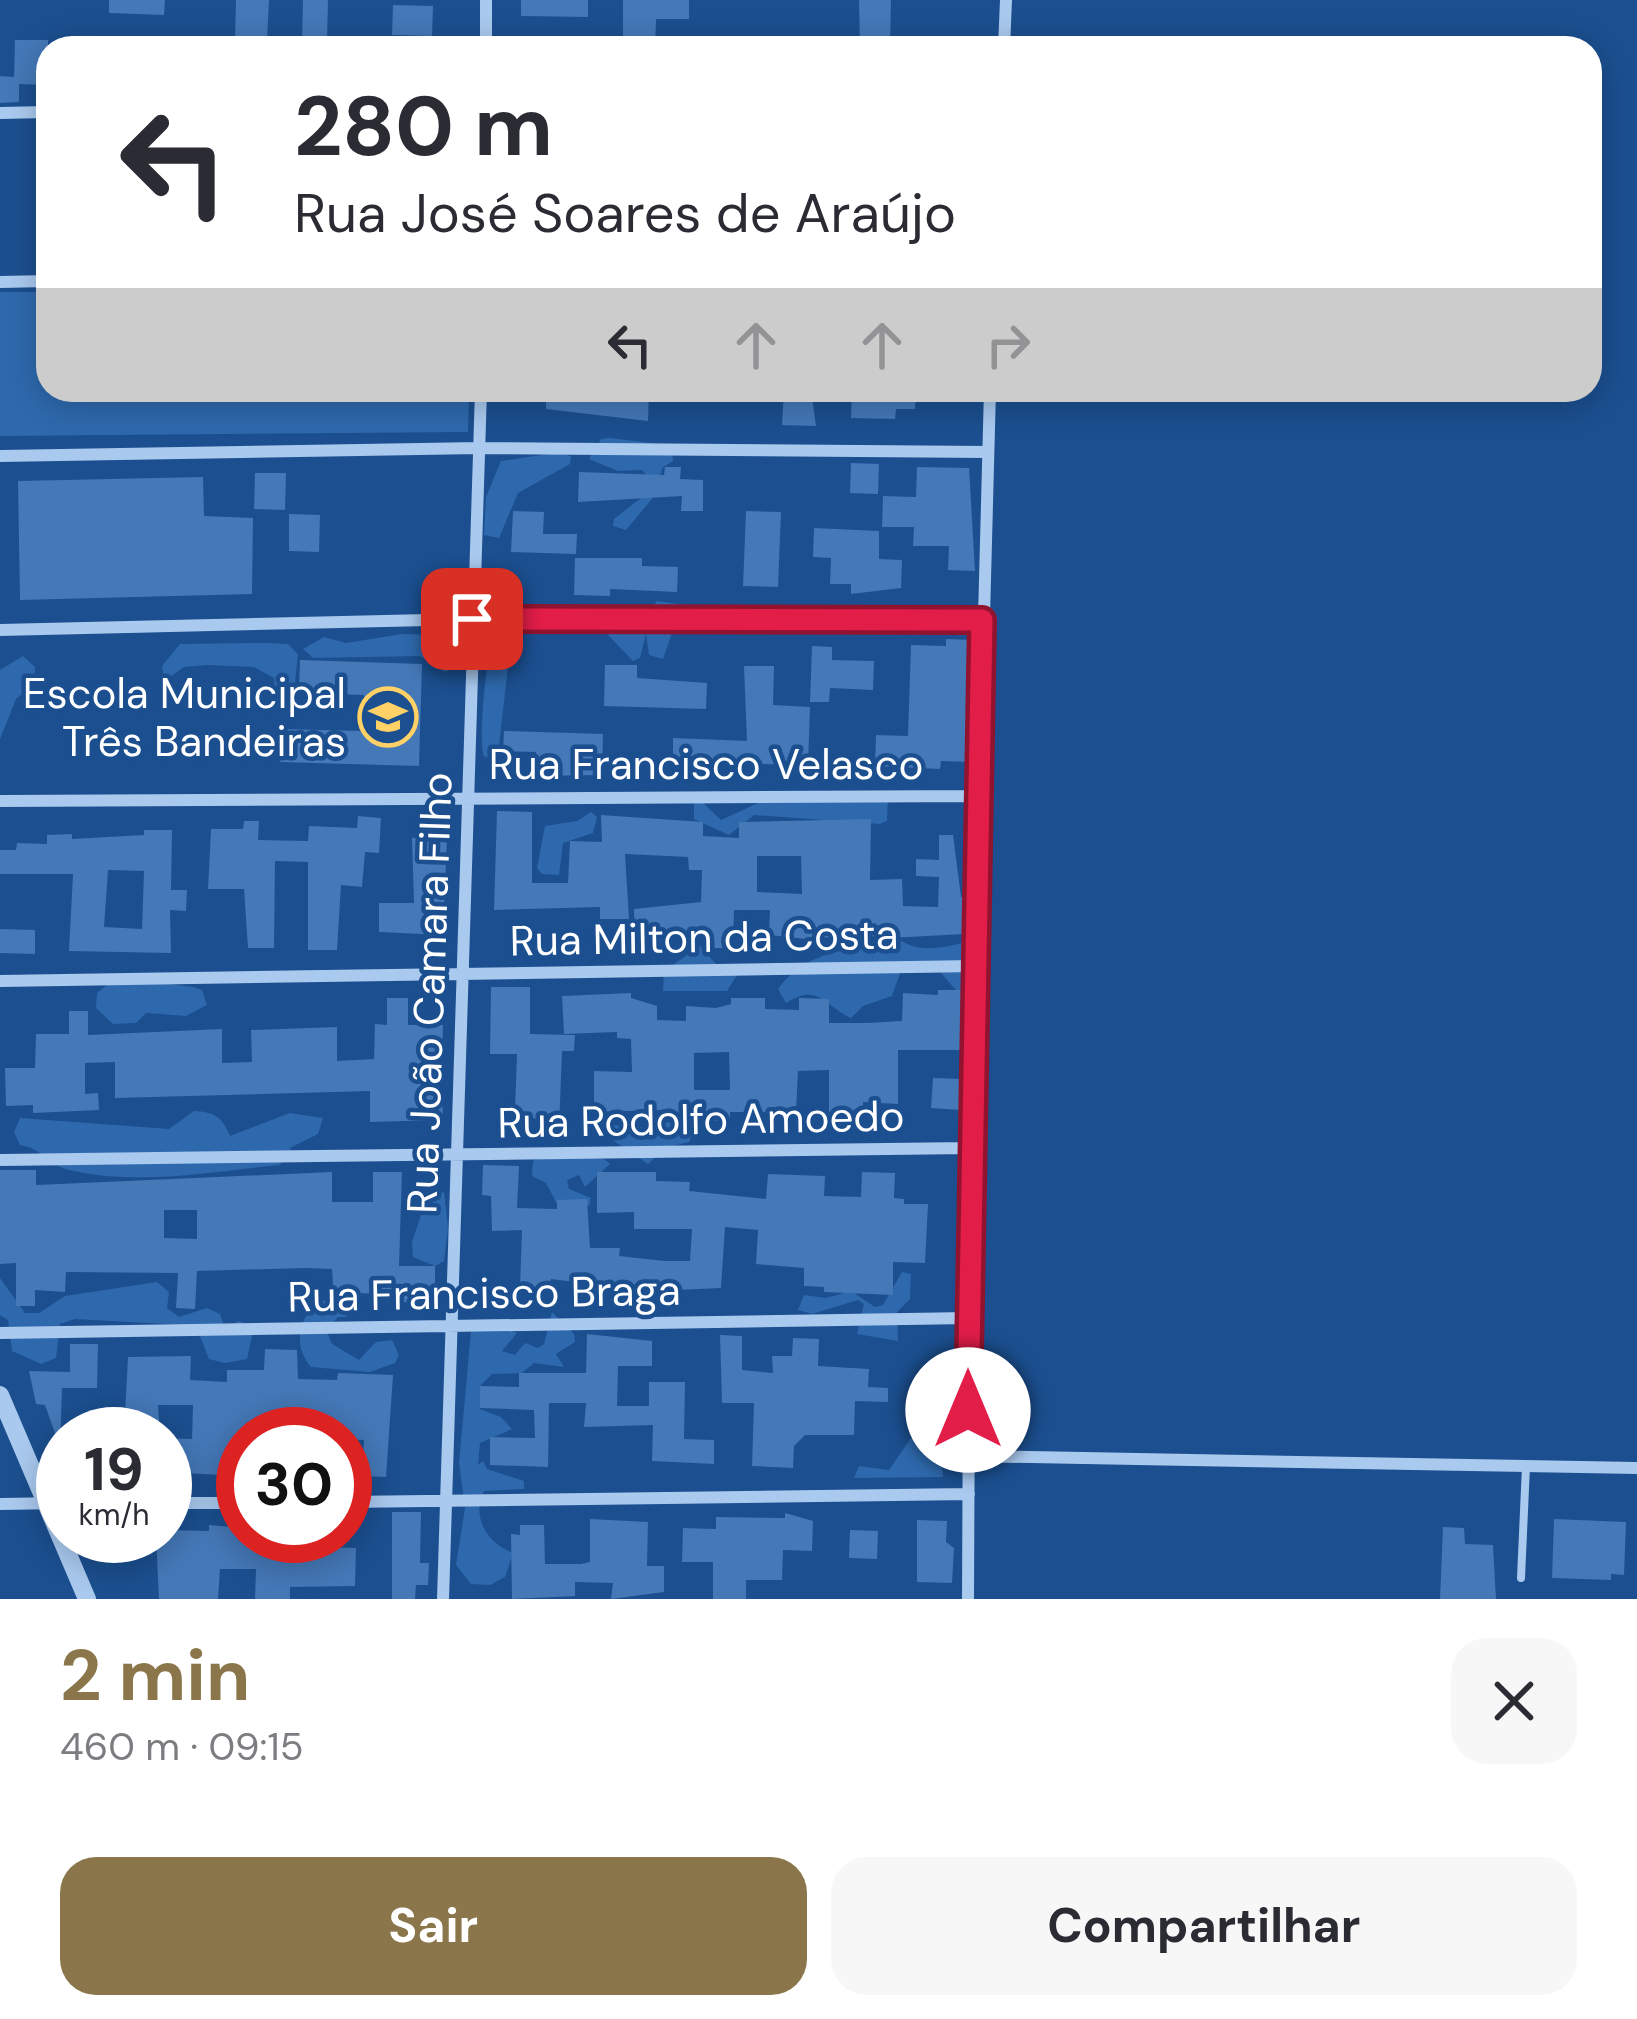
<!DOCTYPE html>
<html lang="pt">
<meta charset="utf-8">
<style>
:root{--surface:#fff;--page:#f7f7f7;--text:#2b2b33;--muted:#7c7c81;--accent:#8a764a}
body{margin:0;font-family:"DM Sans",sans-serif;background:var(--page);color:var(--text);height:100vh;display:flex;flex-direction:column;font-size:45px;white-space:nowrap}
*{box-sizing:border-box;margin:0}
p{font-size:39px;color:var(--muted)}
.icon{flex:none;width:66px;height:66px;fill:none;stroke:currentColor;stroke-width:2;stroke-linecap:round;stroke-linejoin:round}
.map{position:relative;height:1599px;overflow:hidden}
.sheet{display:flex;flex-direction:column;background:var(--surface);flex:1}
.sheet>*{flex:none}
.hud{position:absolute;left:36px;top:36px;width:1566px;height:366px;border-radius:36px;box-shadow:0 6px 30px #0003;background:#fff;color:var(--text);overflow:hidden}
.speed{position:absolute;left:36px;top:1407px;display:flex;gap:24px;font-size:60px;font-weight:700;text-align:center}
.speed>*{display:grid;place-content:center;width:156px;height:156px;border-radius:50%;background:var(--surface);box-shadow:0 6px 30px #0003;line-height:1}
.speed small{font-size:30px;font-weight:400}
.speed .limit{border:18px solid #d22;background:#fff;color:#111}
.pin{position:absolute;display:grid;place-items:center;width:102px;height:102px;color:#fff;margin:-51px;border-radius:24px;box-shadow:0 6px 18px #0006}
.me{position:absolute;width:132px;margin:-66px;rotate:0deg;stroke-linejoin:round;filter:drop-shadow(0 0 9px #0008)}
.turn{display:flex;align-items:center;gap:42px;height:252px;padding:0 60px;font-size:54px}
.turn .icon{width:156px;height:156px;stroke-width:2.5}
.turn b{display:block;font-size:84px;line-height:102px}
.lanes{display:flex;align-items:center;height:114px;padding:0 60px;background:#0003;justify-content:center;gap:60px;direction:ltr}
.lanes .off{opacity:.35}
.round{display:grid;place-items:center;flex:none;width:126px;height:126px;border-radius:36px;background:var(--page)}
.overview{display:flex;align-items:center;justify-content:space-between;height:204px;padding:0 60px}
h1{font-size:72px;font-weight:700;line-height:90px;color:var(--accent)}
.primary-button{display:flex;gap:24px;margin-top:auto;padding:24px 60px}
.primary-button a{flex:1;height:138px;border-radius:36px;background:var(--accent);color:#fff;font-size:48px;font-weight:700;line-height:138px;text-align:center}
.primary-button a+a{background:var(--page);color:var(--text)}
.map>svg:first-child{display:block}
.green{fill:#2e69ad}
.building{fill:#4478b7;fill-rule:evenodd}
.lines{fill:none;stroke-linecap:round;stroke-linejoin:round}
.service{stroke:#a9c9ee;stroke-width:8}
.minor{stroke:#a9c9ee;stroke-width:12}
.tertiary{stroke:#a9c9ee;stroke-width:18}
.route-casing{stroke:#92132f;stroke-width:30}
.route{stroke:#e11d48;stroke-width:21}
.labels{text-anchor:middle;stroke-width:9;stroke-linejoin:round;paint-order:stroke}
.poi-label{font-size:42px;fill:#fff;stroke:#1b4f8f;text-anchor:end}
.street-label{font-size:42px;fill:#fff;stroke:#1b4f8f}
</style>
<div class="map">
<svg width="1637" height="1599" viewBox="0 0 1637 1599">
<rect width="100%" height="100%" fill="#1b4f8f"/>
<path class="green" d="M0 292H48V390H469L468 432 0 436Z
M609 438 659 444 672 453 673 461 662 468 657 493 626 530 613 526 614 519 646 494 651 481 642 470 618 471 589 459 601 439Z
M555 453 571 456 570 464 518 493 499 538 484 535 486 497 501 461Z
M657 601 697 607V615L667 621 671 636 663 659 649 655 646 634 640 658 633 661 608 635 617 624 640 627Z
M402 634 448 635 457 647V662L446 672 420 656 313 658 303 649 324 637 346 643Z
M501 636 509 657 498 755 491 759 484 756C478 742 486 653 494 638Z
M265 643 288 644 298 654 293 702 283 713 276 709 274 678 254 667 208 665 184 667 164 681 162 666 180 644Z
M23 656 35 667 34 684 16 699 0 739V670Z
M773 796 888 798 887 821 880 824 754 815 729 835 694 819V804L700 800 721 820Z
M591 812 597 817 593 833 563 843 559 875 542 874 537 868 545 826 577 821Z
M975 940 982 955 976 989 963 998 933 964 903 965 892 996 863 1006 851 1018C825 1006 818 982 786 1003L778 989C812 945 852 952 902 941 922 955 952 945 975 940Z
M700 946 716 964 737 975 727 991H663L664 971Z
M117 977 193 987 202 990 207 1005 186 1016 146 1013 136 1023 113 1024 96 1008 97 993Z
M194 1111C215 1112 222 1117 230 1136L290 1113 323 1118 318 1134 290 1148 292 1155 279 1165C210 1172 139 1186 69 1170 48 1165 42 1148 20 1145L14 1132 20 1118 169 1129Z
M652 1122 682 1123 692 1135 689 1142 665 1148 648 1164 614 1141 610 1125 647 1128Z
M547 1154 604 1159 610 1164 585 1187 579 1175 567 1180 569 1189 591 1198 589 1206 557 1204 546 1183 532 1176 533 1161Z
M444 1192 448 1227 444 1261 435 1266 413 1257 412 1242 427 1197Z
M902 1272 911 1274 910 1299 897 1312 898 1341 857 1334 864 1304 858 1300 812 1314 798 1310 804 1295 826 1298 851 1291 875 1307 883 1305Z
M0 1278 25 1313H39L65 1296 157 1282 169 1292 167 1308 179 1317 207 1308 220 1314 225 1328 239 1321 254 1327 247 1359 225 1363 209 1359 198 1331 185 1325 75 1319 60 1324 56 1358 41 1364 12 1351 8 1320 0 1315Z
M326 1300 351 1302 346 1317H338L326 1330 332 1344 359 1360 376 1342 392 1340 399 1355 395 1363 370 1372 311 1367C291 1344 299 1311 326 1300Z
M552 1312 574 1334 575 1342 556 1354 564 1367 534 1363 522 1373 492 1374 480 1386V1409L501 1417 512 1429 480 1443 478 1465 483 1461 487 1469 524 1481V1489L484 1491C471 1517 487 1543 513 1553L505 1577 490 1585 471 1584 456 1565 465 1508 459 1463 471 1331 502 1327 517 1333 502 1351 515 1355 525 1343 538 1348 544 1344Z
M911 1438 940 1450 943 1477 854 1478 859 1466 889 1470Z"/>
<path class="building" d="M109 0H165L164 15 109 13Z
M236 0H269L267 41 235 40Z
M303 0H328L327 42 302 41Z
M521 0H588V17L521 16Z
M623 0H689V19H656L655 48H623Z
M859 0H891L890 48H860Z
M393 5 433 6 432 36 392 35Z
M15 40H48V85L19 84V102L0 103V76L14 77Z
M546 390H649L648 421 546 409Z
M784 390H811L816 426 782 425Z
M852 390H916L915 409H896L895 419 851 418Z
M851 463 879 464 878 494 850 493Z
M665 467H681L680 479 703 480V511H681L682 496 578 502 579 472 664 475Z
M917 467 969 468 975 571 948 570 949 546H913L914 527H882L883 496 916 497Z
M255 473H286L285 510 254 509Z
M203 477 204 516 253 518 252 594 20 600 18 481Z
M513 511 544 512 543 534H577L576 554 511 552Z
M746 511 781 512 778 587 743 586Z
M289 514 320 515 319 552 289 551Z
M814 528 879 531V559L902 560 901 588 851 594V584H830L831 558 813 557Z
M575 558H642V566L678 567 677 592 610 589V596L574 595Z
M946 639 972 640 970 762 941 761 940 769 875 766 876 735 908 736 911 645 946 646Z
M812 646 832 647V660L874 661 873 690 830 688 829 702H810Z
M300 660 422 664 419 766 280 762 281 729 363 731 364 695 299 693Z
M605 665H637V678L707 683 706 709 604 706Z
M744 666H774L773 705 810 707 808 765 673 762V738L747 741Z
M504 731 603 734 602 775 535 776 536 752 503 751Z
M497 811 532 812V883H568L570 841 602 842 601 815 703 822V836L739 838V822L871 819 870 880 902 879 903 906 938 907 939 877 916 876V859L939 860V835H953L961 897 966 898 965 934 889 938 833 932V937L806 939 769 935 770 910H734L733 948H708L709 935 666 934V944L635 945 634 909 701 902 702 870H689L688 857 625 854 629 919H600V907L494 910ZM757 856H801L802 894 757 892Z
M358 816 381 818 379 853 365 852 362 887 341 885 337 950H308V862L275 861 274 948H248L244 889H208L211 829H243L244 821H259L258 840 308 841 309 826 357 828Z
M144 830H172L171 890H187L186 911 170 910 171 953 69 951 73 874H0V850H16L17 843 47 844V835L72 834V839L144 835ZM108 870 144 871 142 929 104 927Z
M447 837 443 935 379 932V903H414L412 838Z
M0 929 35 930V954L0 953Z
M491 987H530V1034L575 1035 574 1051H562L559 1129 515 1110 517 1054H490Z
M938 990H963L962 1050H898V1104L863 1102V1117L829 1118V1070L798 1071 796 1112H730V1121L661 1118V1110L594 1112V1071L632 1072 631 1039 617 1038V1032L564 1034 562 996 631 993V998L657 1006V1020L686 1021V1006L716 1008 731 1004V998H765V1009L799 1010V998L829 999V1023H867L902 1021 903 993 938 995ZM729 1052 730 1090H694V1053Z
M387 998H408V1025H443L442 1060H428V1094H442L443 1120 370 1122V1091L115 1098V1062L85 1063V1094L98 1093 99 1110 33 1113V1105L6 1106 5 1068H35L36 1034H69V1011H88V1035L222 1029V1063L252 1062 251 1030 337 1027V1061L374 1059 375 1024 387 1025Z
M933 1078 961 1079 960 1110 931 1108Z
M483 1165 519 1166 517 1208 557 1209V1200L587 1199 590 1248H620L619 1256 665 1261H690L692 1229H634V1212L597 1213V1172H656V1181L690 1182 689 1191 766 1199 768 1174 825 1176 824 1196 861 1197 862 1172 895 1173 894 1198 904 1199V1204H928L925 1263 893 1262V1295L824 1292V1287L804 1286V1268L756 1264 758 1230 725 1227 721 1288 652 1291 551 1279 550 1289 520 1288 522 1230 492 1231 491 1196 482 1195Z
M0 1170H36V1185L332 1172V1202H373V1172H402L399 1266H435V1303L402 1302V1294L352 1293V1300H334L332 1269 305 1268 197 1271 195 1309 176 1308 178 1273 66 1272 65 1292 35 1290V1306H16V1263L0 1264ZM164 1210H197V1239L164 1238Z
M587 1334 652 1341V1366H618L617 1406H649V1382H685L684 1439 714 1440V1464L652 1461 653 1425 584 1427 586 1403H549L548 1467 490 1465V1437L535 1438 534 1410 480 1408V1386L519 1387V1373H586Z
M720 1335 742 1336V1370L773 1373 772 1356H792L793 1338 819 1339 818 1366 869 1369 868 1387 888 1388V1402L855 1401 854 1435H805L794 1446 793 1468 752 1466 754 1403H722Z
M70 1344H98L97 1388H62L60 1447 45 1405 36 1404 29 1371 70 1372Z
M265 1349 297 1350 298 1379 337 1380 338 1373 393 1375 386 1477 362 1476 364 1440 345 1439V1434H243V1456L222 1455 221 1475 165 1472V1438L192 1439 193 1405H158L160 1434H124L128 1357 191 1356 190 1380 227 1382V1370H264Z
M392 1512H421L420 1563H429L428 1585H416L415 1599H392Z
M785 1513 813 1521 812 1551 783 1550 782 1580H746V1599H713V1562H682L683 1528 716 1529V1517L785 1518Z
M590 1519 648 1522 647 1566H664V1592L611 1599 613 1583 575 1582V1596L512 1599 511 1534 520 1535V1525H544L545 1564H581L590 1562Z
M1554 1519 1626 1522 1624 1575 1611 1574V1580L1552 1578Z
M917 1520 947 1521 946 1542 954 1548 952 1583 917 1582Z
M209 1525 243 1528V1536H287V1546L356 1548 355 1586 290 1587V1599H255L256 1569H220L218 1599H159L156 1536H165V1530L209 1531Z
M1443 1527 1464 1528 1465 1544 1493 1545 1496 1599H1440Z
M850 1530 878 1531 877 1559 849 1558Z"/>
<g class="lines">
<path class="service" d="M1521 1578 1526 1466"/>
<path class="minor" d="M486 48V0
M1004 48 1006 0
M0 113 48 112
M0 282 48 281
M0 456 480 448 988 452
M0 630 472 619 983 620
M0 801 979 796
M0 981 976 966
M0 1160 970 1148
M0 1333 969 1318
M968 1456 1637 1468
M345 1502 969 1494
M165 1503H243
M0 1504 63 1503
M443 1599 481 390
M968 1599 970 1148 990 390"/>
<path class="tertiary" d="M0 1395 87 1599"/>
</g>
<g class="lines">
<g class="route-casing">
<path id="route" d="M472 619 982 620 968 1410"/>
</g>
<use href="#route" class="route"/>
</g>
<defs>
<g id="school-ring" transform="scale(3)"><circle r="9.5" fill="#1b4f8f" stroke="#ffd166" stroke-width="1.5"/><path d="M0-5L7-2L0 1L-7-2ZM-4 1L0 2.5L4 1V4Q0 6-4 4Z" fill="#ffd166"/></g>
</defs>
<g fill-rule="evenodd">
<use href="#school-ring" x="388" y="717"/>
</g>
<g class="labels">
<g class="poi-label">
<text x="346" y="708">Escola Municipal<tspan x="346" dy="48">Três Bandeiras</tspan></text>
</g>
<g class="street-label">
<text x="706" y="779">Rua Francisco Velasco</text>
<text transform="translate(704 937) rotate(-1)" y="15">Rua Milton da Costa</text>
<text transform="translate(429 993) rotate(-88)" y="15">Rua João Camara Filho</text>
<text transform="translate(701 1119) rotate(-1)" y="15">Rua Rodolfo Amoedo</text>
<text transform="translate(484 1293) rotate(-1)" y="15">Rua Francisco Braga</text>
</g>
</g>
</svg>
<div class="speed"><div>19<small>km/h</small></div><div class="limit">30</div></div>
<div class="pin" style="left:472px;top:619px;background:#d93025"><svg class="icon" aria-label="arrive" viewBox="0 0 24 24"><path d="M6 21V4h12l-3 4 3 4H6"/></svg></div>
<svg class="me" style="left:968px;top:1410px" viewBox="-20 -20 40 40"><circle r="19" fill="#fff"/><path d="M0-13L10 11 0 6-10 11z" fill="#e11d48"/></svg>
<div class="hud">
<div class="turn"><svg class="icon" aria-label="left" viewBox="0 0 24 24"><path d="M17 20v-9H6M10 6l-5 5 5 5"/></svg><div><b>280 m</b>Rua José Soares de Araújo</div></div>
<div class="lanes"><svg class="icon" aria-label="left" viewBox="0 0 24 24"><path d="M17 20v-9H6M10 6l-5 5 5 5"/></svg><svg class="icon off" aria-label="ahead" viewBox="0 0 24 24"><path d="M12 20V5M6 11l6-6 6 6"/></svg><svg class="icon off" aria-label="ahead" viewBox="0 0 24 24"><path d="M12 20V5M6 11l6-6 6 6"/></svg><svg class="icon off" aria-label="right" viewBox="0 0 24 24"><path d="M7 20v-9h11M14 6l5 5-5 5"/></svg></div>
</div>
</div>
<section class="sheet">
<div class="overview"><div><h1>2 min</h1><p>460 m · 09:15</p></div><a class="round"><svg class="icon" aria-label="close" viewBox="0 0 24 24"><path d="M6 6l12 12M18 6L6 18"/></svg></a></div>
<div class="primary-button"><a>Sair</a><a>Compartilhar</a></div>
</section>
